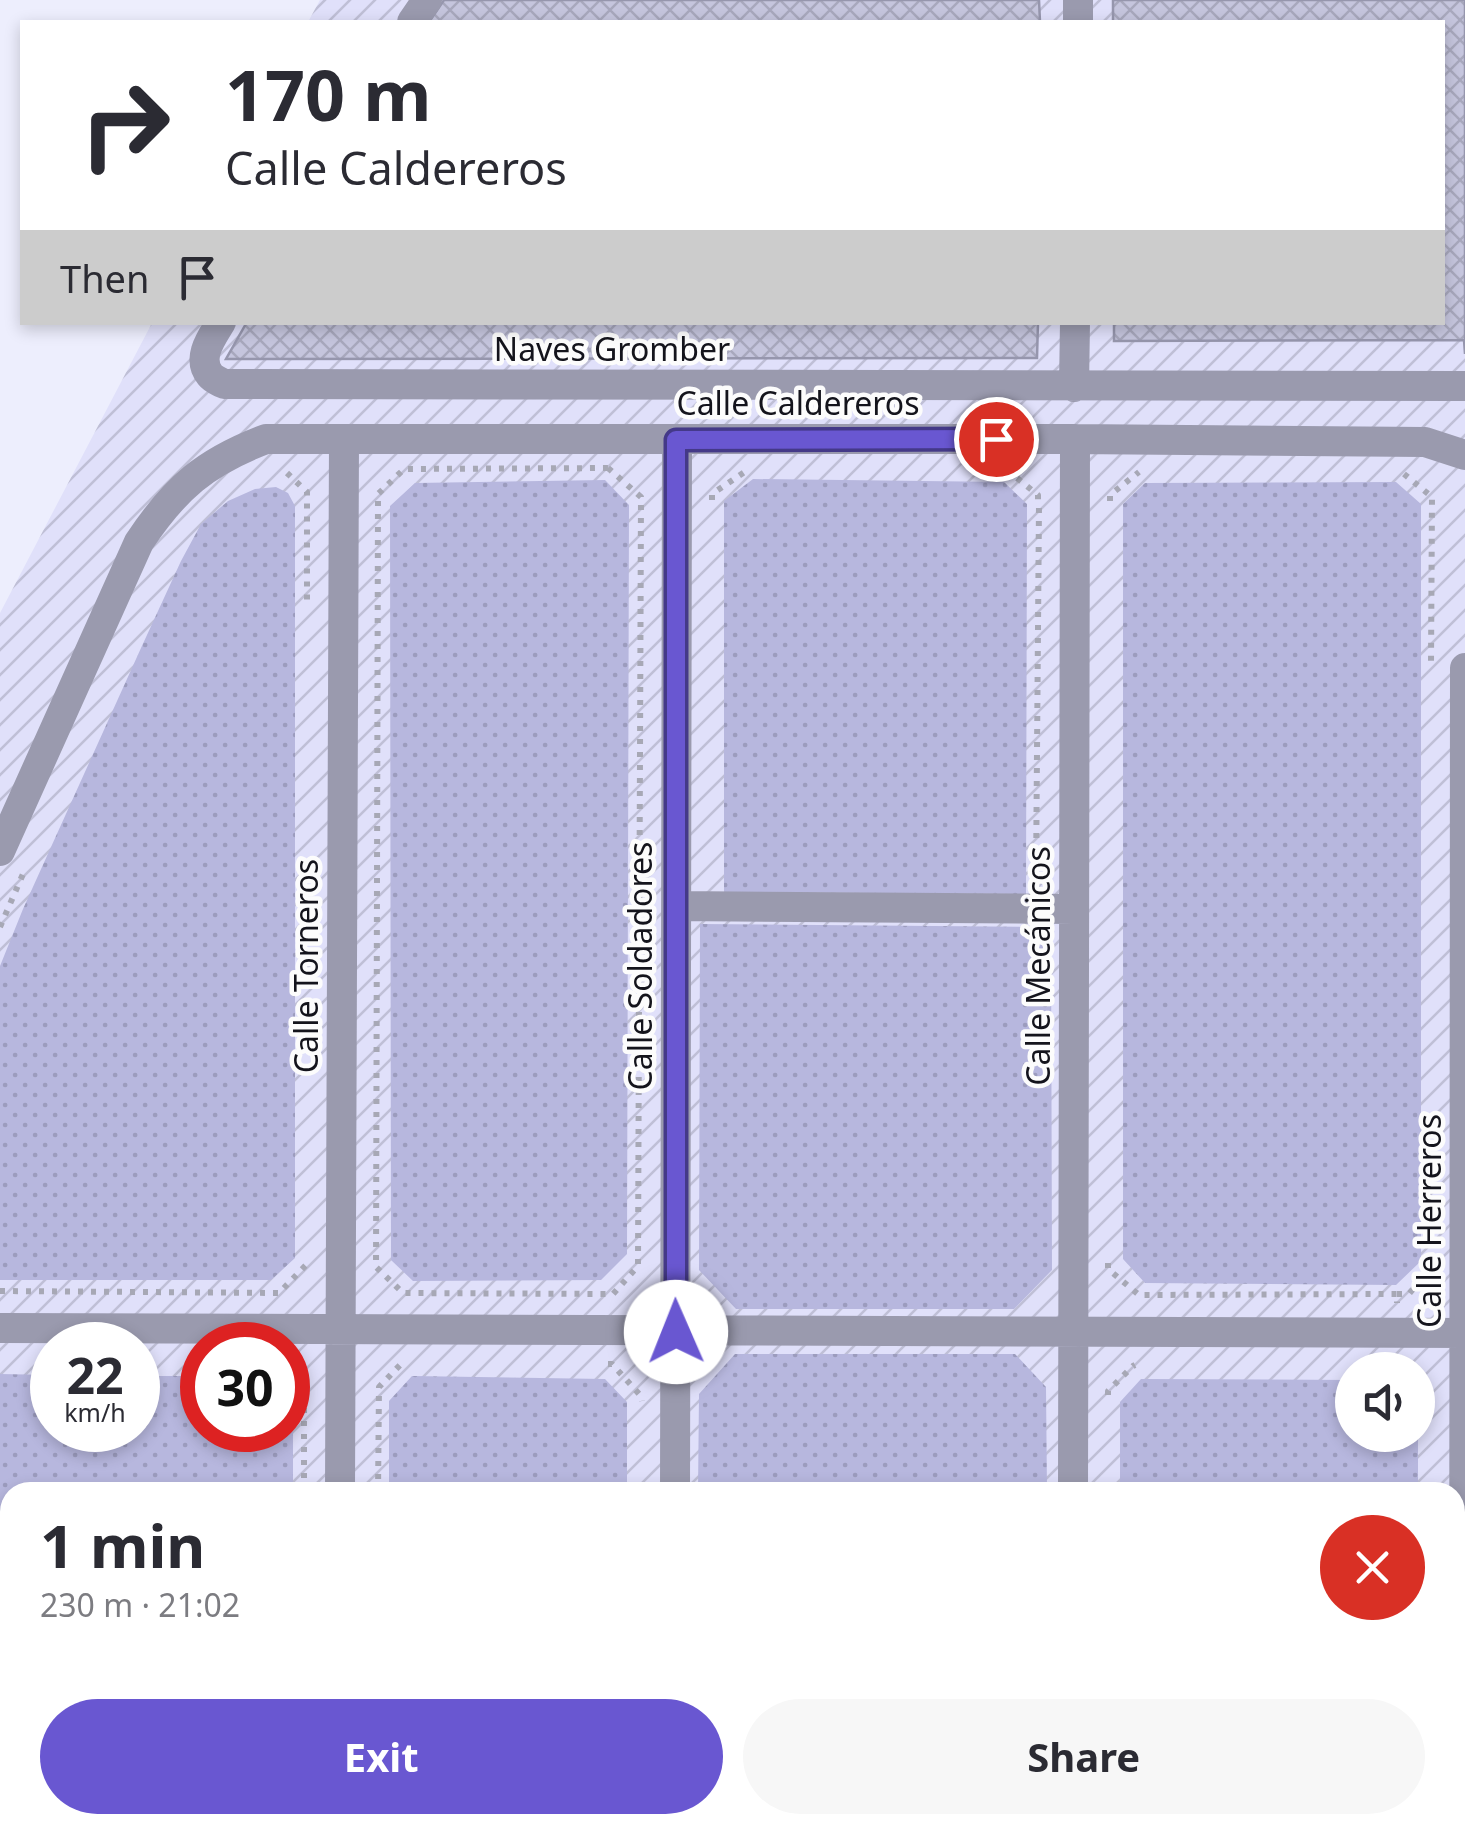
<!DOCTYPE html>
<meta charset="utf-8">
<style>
:root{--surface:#fff;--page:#f7f7f7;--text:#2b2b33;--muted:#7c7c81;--accent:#6957d1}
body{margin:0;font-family:"Noto Sans",sans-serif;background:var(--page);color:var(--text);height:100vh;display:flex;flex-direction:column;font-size:38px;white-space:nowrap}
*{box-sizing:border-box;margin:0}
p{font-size:32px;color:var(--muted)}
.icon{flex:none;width:55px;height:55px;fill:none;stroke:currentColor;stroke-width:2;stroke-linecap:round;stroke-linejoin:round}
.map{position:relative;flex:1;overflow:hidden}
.details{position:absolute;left:0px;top:1482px;width:1465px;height:352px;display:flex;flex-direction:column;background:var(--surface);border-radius:30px 30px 0 0;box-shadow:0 5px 15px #0003}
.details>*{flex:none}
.hud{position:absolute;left:20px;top:20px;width:1425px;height:305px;border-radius:0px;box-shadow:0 5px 15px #0003;background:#fff;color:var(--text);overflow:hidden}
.fabs{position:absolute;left:1335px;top:1352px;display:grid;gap:20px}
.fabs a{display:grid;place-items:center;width:100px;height:100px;border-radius:50%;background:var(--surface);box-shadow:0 5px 15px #0003;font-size:50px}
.speed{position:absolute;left:30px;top:1322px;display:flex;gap:20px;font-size:50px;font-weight:700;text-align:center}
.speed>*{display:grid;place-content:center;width:130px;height:130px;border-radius:50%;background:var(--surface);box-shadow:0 5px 15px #0003;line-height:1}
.speed small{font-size:25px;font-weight:400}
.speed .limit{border:15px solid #d22;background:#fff;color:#111}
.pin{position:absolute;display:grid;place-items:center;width:85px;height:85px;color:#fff;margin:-42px;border:5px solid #fff;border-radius:50%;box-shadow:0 2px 10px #0007}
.me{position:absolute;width:110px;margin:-55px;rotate:359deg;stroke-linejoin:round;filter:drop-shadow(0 0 8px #0008)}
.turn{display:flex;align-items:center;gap:35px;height:210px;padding:0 40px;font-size:45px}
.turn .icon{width:130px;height:130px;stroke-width:2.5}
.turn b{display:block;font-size:70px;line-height:85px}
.then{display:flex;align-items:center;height:95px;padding:0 40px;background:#0003;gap:20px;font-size:38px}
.round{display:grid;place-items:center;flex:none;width:105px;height:105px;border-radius:52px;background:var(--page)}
.head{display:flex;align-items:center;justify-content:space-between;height:170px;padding:0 40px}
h1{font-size:60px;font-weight:700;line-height:75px}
.button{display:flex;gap:20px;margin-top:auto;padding:20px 40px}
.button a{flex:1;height:115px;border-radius:60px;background:var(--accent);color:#fff;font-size:40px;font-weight:700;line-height:115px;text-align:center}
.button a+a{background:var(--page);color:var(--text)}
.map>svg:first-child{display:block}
.industrial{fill:url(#industrial-furrows);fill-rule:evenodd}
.grass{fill:url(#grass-dots)}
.building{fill:url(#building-cross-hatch);stroke:#9696ad;stroke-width:2.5}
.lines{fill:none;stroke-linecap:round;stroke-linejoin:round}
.path{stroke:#a7a8b5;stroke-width:6;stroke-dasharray:5 8;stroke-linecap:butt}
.minor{stroke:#9a9aae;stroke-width:30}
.route-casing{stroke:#443988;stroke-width:25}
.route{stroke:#6957d1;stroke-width:18}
.labels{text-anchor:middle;stroke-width:9;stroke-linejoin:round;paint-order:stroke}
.street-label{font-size:32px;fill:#14141c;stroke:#fcfcfc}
</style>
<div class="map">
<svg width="1465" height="1834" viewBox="0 0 1465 1834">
<defs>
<pattern id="industrial-furrows" width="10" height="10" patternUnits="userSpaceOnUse" patternTransform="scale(2.5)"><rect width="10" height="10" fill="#e0e0fa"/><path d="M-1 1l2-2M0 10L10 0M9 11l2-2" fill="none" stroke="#bfbfd6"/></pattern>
<pattern id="grass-dots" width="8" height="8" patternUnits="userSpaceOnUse" patternTransform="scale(2.5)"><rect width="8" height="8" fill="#b7b7de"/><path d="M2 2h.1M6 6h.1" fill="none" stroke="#9c9cbe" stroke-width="1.8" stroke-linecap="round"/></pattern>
<pattern id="building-cross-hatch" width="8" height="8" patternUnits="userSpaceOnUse" patternTransform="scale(2.5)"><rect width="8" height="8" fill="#c5c5dd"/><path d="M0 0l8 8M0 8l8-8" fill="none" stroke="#a8a8bd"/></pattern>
</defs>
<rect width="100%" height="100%" fill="#edeefd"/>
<path class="industrial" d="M320 0H1465V1834H0V613L152 323 1442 322V22H308ZM52 1345H138V1430H52ZM202 1345H288V1430H202ZM1352 1370H1418V1435H1352ZM10 1492H1455V1825H10Z"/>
<path class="grass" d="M753 479 1004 482 1027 504 1026 894 724 892V501Z
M605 480 629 505 627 1254 601 1280 413 1281 391 1260 390 506 415 483Z
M1396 482 1421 504V1261L1396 1285 1145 1283 1123 1259V504L1145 483Z
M276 487 288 493 295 506V1258L271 1280H0V966L23 909 141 648 181 561 201 524 228 501 255 489Z
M700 924 1051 927 1052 1270 1014 1309H736L699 1270Z
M735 1354H1015L1046 1387 1047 1492H698L699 1394Z
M0 1374 52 1375V1430H138V1376H202V1430H288V1394L293 1399V1492H10V1749L0 1725Z
M412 1376 605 1379 627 1402V1492H389V1401Z
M1141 1379 1352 1380V1435H1418V1402V1492H1120V1402Z
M47 1825H291V1834H51Z
M388 1825H626V1834H388Z
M723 1825H1024V1834H723Z
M1120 1825H1418V1834H1120Z"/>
<path class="building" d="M444 0H1039L1040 22H429Z
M1113 0H1465V354L1464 340 1114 341V322H1442V22H1113Z
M247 322H1038L1037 358 226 359Z"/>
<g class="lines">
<path class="path" d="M608 468 641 497 638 1266 613 1294 403 1293 376 1267 378 494 404 469Z
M1007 470 1038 495V505
M287 473 307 492V602
M1404 474 1432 497 1431 663
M712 500V494L746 471
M1110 501V495L1139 472
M1036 877 1039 505
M0 927 23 874
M1108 1263V1269L1139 1295 1397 1294V1303
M0 1291 279 1293 308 1263V1259
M1397 1294H1409L1430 1268V1265
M608 1364H612L641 1396 642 1401
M288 1376 304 1391V1492
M1418 1378 1431 1392
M1108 1395V1391L1133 1366 1135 1365
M378 1492 379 1387 401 1364H405
M0 1766 10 1786
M30 1825 35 1834
M376 1834V1825"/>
<path class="minor" d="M412 22 427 0
M1078 22V0
M221 322C212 337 196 358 210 375 214 380 219 381 224 384L1465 386
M1074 387 1075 322
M0 851 139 542C175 488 205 462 266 439H1075L1425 442 1465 455
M677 906 1074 909
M0 1328 1465 1333
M340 1492 344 440
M675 1492 677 440
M1073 1492 1075 439
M338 1834V1825
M674 1834V1825
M1073 1834V1825
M1464 1834 1465 668"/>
</g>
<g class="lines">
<g class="route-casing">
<path id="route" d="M676 1332V440L996 439"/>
</g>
<use href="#route" class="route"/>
</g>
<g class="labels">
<g class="street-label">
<text x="612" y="361">Naves Gromber</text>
<text x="798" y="415">Calle Caldereros</text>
<text transform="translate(307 966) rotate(-90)" y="11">Calle Torneros</text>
<text transform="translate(641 966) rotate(-90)" y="11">Calle Soldadores</text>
<text transform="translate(1039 966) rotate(-90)" y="11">Calle Mecánicos</text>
<text transform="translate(1430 1221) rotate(-90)" y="11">Calle Herreros</text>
</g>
</g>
</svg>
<div class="fabs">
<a><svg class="icon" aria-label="sound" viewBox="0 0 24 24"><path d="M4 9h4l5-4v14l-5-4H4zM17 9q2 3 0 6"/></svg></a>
</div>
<div class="speed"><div>22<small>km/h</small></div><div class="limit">30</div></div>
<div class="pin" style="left:996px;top:439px;background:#d93025"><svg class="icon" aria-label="arrive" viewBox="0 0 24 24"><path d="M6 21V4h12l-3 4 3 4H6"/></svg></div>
<svg class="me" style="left:676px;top:1332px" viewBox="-20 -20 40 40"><circle r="19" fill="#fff"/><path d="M0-13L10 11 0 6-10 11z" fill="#6957d1"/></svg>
<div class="hud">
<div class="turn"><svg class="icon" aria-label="right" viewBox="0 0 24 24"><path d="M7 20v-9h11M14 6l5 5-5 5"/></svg><div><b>170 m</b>Calle Caldereros</div></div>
<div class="then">Then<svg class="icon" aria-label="arrive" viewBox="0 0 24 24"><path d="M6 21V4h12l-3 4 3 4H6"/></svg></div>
</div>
<section class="details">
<div class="head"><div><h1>1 min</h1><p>230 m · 21:02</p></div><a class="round" style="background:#d93025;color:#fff"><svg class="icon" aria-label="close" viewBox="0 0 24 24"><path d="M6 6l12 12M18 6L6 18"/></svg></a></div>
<div class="button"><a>Exit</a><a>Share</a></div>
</section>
</div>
